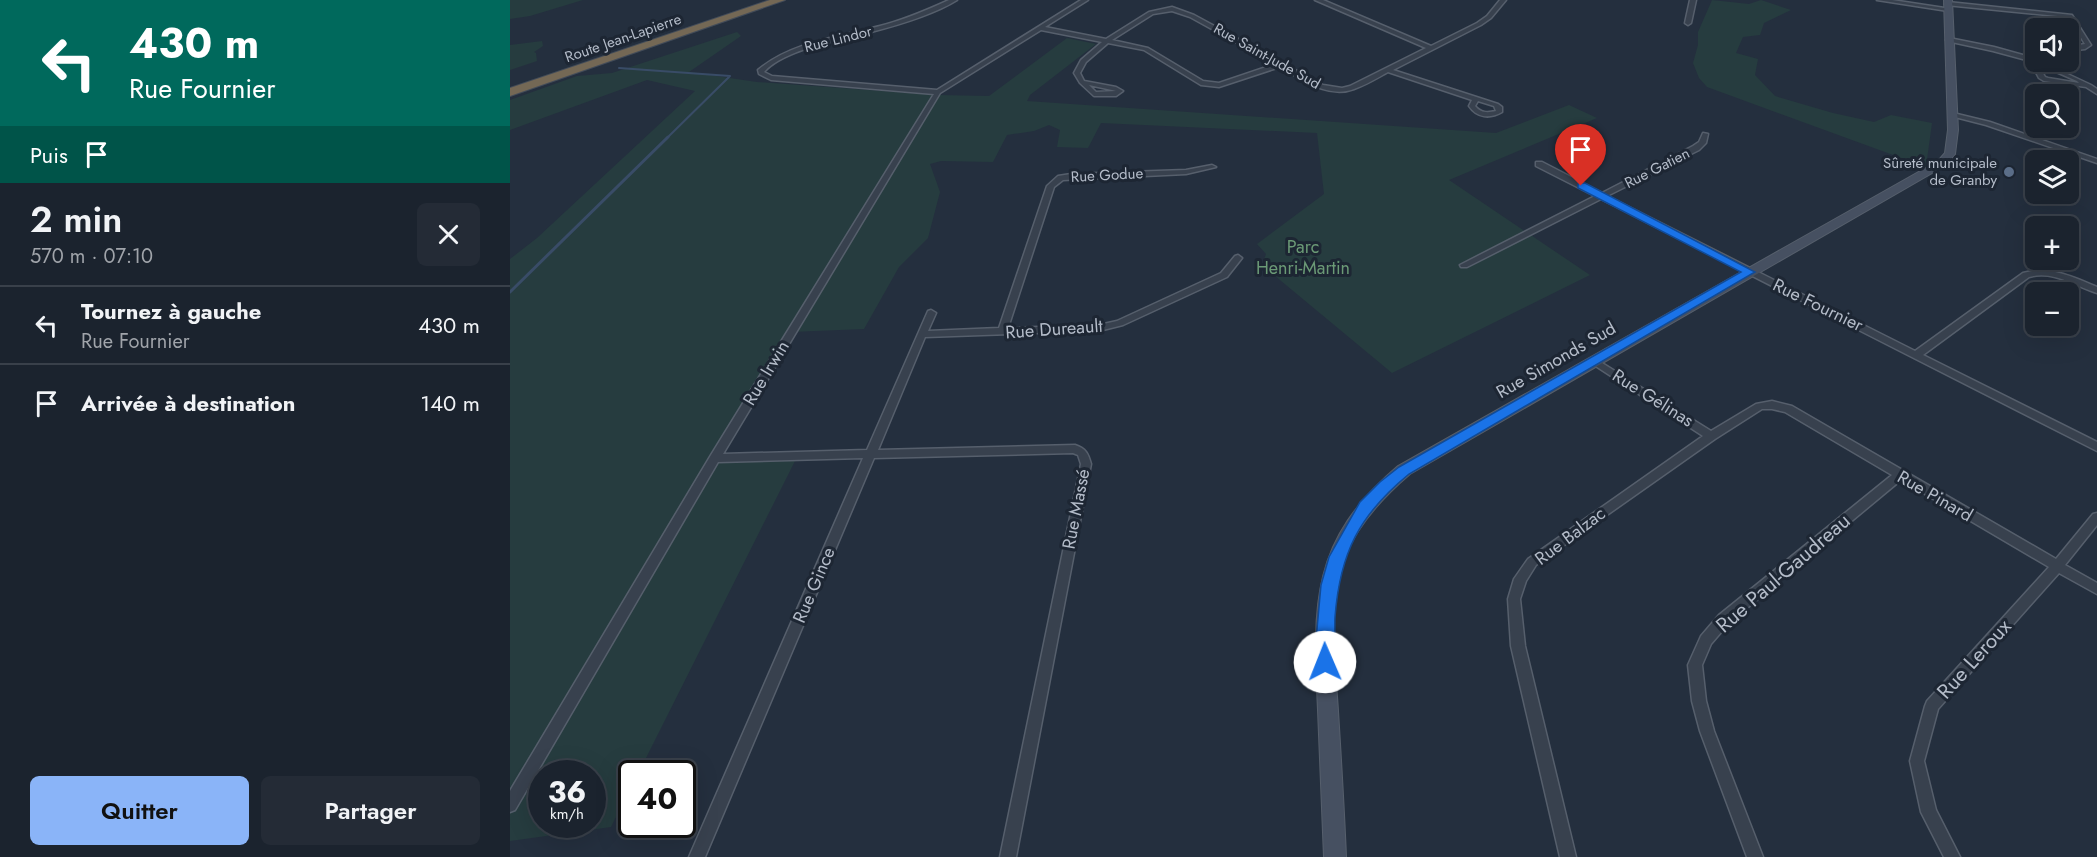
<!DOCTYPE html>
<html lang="fr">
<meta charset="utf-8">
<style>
:root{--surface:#1b232e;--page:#242b36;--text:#f1f3f6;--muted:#a0a4aa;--line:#39404a;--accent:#8ab4f8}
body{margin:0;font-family:Jost,sans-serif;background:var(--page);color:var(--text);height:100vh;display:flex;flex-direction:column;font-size:22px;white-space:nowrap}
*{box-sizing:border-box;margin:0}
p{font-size:20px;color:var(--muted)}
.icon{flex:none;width:33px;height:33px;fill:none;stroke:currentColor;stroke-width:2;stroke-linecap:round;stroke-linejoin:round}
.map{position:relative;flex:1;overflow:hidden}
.panel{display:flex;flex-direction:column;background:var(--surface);width:510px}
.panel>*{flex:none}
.guide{background:#00695c;color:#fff;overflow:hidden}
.controls{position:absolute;left:1515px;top:18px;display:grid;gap:12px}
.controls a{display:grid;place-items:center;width:54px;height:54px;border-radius:9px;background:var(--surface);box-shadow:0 6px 24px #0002,0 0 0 2px var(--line);font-size:30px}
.speed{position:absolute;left:18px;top:760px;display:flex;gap:12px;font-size:30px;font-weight:700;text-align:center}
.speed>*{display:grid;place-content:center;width:78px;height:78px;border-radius:50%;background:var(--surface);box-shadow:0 6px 24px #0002,0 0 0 2px var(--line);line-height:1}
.speed small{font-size:15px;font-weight:400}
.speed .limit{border:3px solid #111;border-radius:9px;background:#fff;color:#111}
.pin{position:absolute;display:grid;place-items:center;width:51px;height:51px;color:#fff;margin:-62px -26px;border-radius:50% 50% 50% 0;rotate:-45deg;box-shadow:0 0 6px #0007}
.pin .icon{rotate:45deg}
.me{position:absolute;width:66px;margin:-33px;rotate:359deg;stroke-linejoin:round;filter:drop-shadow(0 0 4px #0008)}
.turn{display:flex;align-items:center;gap:21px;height:126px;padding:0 30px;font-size:27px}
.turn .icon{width:78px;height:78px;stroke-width:2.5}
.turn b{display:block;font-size:42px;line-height:51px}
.then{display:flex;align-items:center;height:57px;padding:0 30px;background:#0003;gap:12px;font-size:22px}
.round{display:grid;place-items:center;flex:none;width:63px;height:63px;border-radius:9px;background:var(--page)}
.summary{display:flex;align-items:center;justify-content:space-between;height:102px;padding:0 30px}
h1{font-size:36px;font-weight:600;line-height:45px}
.button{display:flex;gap:12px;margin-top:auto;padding:12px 30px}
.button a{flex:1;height:69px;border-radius:9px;background:var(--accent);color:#111;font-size:24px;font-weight:600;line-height:69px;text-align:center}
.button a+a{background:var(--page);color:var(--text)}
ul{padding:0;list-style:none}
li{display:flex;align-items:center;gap:18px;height:78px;padding:0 30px;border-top:2px solid var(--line)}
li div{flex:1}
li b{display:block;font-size:22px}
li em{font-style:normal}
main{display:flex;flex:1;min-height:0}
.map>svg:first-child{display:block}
.green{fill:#263c3f;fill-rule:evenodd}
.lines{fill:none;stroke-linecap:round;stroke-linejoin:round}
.stream-far1{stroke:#394c67;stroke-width:2}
.stream{stroke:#394c67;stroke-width:3}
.street-casing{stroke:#565f6c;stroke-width:3}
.secondary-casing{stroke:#565f6c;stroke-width:2}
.highway-casing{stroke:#434c59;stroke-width:2}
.street{fill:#38414e;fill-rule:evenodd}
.secondary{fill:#465061;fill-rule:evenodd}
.highway{fill:#746855;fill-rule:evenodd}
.route{fill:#1a73e8;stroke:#114b97;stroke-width:1.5}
.service-dot{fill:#5c6f8a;stroke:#1d2633;stroke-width:2}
.labels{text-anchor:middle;stroke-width:6;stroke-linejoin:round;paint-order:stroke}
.far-street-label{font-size:15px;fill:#b4bcc9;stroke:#1d2633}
.far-poi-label{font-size:15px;fill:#b4bcc9;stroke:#1d2633;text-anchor:end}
.park-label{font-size:18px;fill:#6b9a76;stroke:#1d2633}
.street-label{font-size:18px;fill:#b4bcc9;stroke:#1d2633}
.near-street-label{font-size:21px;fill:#b4bcc9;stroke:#1d2633}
</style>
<main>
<section class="panel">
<div class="guide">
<div class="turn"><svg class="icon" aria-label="left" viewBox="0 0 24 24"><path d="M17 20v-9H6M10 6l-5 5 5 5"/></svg><div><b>430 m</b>Rue Fournier</div></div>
<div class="then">Puis<svg class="icon" aria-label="arrive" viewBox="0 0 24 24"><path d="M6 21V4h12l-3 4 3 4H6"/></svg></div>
</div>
<div class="summary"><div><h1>2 min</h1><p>570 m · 07:10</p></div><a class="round"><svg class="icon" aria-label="close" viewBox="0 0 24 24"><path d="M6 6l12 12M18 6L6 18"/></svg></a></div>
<ul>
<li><svg class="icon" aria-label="left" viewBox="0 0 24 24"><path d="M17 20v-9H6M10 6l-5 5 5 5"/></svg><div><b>Tournez à gauche</b><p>Rue Fournier</p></div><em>430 m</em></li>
<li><svg class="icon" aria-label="arrive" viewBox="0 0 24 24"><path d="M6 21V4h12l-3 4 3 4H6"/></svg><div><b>Arrivée à destination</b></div><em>140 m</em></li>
</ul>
<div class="button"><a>Quitter</a><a>Partager</a></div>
</section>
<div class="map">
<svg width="1587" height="857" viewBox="0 0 1587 857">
<rect width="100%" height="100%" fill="#242f3e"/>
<path class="green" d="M0 0H73L20 16 0 19Z
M1202 0 1239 4 1251 0 1281 10 1254 23 1250 35 1233 37 1226 53 1248 59 1245 75 1265 96 1323 113 1364 122 1381 115 1422 123 1416 167 1197 87 1189 78 1183 63 1188 45V32Z
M227 32 231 36 179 72 247 82 428 95 479 96 557 38 586 44 520 95 517 101 986 133 1059 105 1087 118 939 180 1080 275 882 373 752 265 756 254 747 244 814 194 807 133 591 123 578 148 547 147 550 130 539 125 524 131 497 135 483 162 431 161 420 164 430 192 418 238 389 267 354 329 281 332 205 457 288 455 128 774H122L121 786 101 827 0 841V259L27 238 185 91 137 80 0 130V100L67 76 102 73ZM32 774H82V825H32Z
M32 41 33 46 24 52 26 53 27 61 0 70V45Z"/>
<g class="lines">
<path class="stream-far1" d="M109 68 220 76 156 139"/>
<path class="stream" d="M0 292 158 137"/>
<g class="street-casing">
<path id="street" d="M439 0H447C423 15 388 25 361 32 331 40 274 49 254 72L262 76 427 90 571 0H578L535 27 596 39 639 12 662 7 684 15 813 85 832 88 840 86 916 48 805 0H813L921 46 967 23 977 16 990 0H996L981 18 971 25 883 70 988 104 992 107V112C980 119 967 118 959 106L962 100 878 72C867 78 856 85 844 89 818 99 792 79 770 67L709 87 691 85 634 50 598 43 576 62 570 73 574 81 606 87 613 91 606 96H584L570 83 564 73 571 60 592 42 531 30 430 93 213 454 357 450 418 311 421 310 426 313 418 331 489 328 537 186 548 176 561 174 676 170 702 165 706 167 676 174 553 180 544 187 498 328 589 325 607 321 711 273 725 256 728 255 732 258 717 277 613 325 589 331 415 337 368 450 565 445C576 449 578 453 581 464L506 857H490L571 464 568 455 563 453 364 458 195 857H179L353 458 208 462 5 810 0 812V791L201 455 424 94 261 80 249 74 248 70C281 42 329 37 370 26 394 20 417 10 439 0ZM662 11 680 17 765 64 709 83 693 81 638 48 602 40 643 14ZM579 85 602 90 606 91 586 92ZM968 101 984 106 986 111C977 113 971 113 965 106Z
M1180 0H1186L1181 23 1178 25 1175 23Z
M1367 0H1382L1441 9 1438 11Z
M1438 2 1562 15 1581 45 1575 49 1558 51V47L1575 44 1558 17 1436 5 1435 4Z
M1526 36V44L1520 40Z
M1439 38 1484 47 1520 57H1526V62H1532L1581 85 1587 89V94L1576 87 1534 81 1529 78 1520 61 1483 51 1437 41 1436 40ZM1528 64 1567 81 1569 83 1538 78 1535 77Z
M1443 113 1480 122 1587 159V163L1476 125 1441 116V114Z
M1193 133 1198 134 1196 143 1189 150 1097 196 1405 351 1513 273C1540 266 1562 276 1587 287V293C1564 286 1544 270 1519 277L1413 355 1587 442V451L1091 199 957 267H951L950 265 1085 196 1026 166V162H1032L1092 193 1183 146 1189 142Z
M1084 358 1201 431 1246 404 1262 401 1282 406 1546 559 1583 514 1587 513V525L1555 565 1587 583V594L1549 573 1428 709 1414 761 1426 810 1450 857H1434L1411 812 1400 761 1415 706 1417 701 1539 567 1391 480 1219 623 1201 644 1192 665 1196 701 1204 731 1253 857H1237L1190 731 1182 701 1178 665 1191 636 1209 615 1382 475 1275 412 1262 409H1252L1205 439 1026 565 1016 581 1010 599 1015 646 1066 857H1050L1001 646 998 599 1004 579 1018 559 1193 436 1081 363 1079 361 1081 359Z"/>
</g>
<g class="secondary-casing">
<path id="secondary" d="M1434 0H1442L1448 130 1445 154 1436 165 900 474C873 497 848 524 835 556 816 605 825 660 828 711 831 759 834 808 836 857H814C812 808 810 759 808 710 803 603 800 541 888 466L1428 161 1435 153 1438 130Z"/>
</g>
<g class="highway-casing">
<path id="highway" d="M260 0H275L0 96V88Z"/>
</g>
<use href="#street" class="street"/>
<use href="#secondary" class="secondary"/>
<use href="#highway" class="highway"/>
</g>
<path class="route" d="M1068 183H1075L1245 272 899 474C849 515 830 553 825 617 824 630 827 656 822 667L815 670 809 667 807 662 806 640 811 585 819 557 850 502 870 482 889 467 1231 272 1068 188Z"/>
<circle class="service-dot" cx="1499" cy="172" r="6"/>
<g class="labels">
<g class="far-street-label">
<text transform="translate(113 38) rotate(-19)" y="5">Route Jean-Lapierre</text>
<text transform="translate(328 39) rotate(-14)" y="5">Rue Lindor</text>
<text transform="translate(757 56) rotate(29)" y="5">Rue Saint-Jude Sud</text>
<text transform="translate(1147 168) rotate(-27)" y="5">Rue Gatien</text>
<text transform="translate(597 175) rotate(-3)" y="5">Rue Godue</text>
</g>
<g class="far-poi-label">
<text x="1487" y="168">Sûreté municipale<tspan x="1487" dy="17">de Granby</tspan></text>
</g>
<g class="park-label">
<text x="793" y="253">Parc<tspan x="793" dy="21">Henri-Martin</tspan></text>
</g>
<g class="street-label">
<text transform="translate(1308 305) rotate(26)" y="6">Rue Fournier</text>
<text transform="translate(544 329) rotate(-4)" y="6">Rue Dureault</text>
<text transform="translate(1046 360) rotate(-30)" y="6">Rue Simonds Sud</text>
<text transform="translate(256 373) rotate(-59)" y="6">Rue Irwin</text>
<text transform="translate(1143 398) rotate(32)" y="6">Rue Gélinas</text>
<text transform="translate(1425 496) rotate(30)" y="6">Rue Pinard</text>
<text transform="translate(566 509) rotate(-79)" y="6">Rue Massé</text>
<text transform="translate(1060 536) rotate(-37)" y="6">Rue Balzac</text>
<text transform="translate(304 585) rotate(-67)" y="6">Rue Gince</text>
</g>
<g class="near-street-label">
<text transform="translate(1273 573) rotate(-41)" y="7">Rue Paul-Gaudreau</text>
<text transform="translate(1464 659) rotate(-48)" y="7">Rue Leroux</text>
</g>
</g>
</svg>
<div class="controls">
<a><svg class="icon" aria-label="sound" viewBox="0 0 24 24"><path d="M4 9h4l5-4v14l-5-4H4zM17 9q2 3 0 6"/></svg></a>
<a><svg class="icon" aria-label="search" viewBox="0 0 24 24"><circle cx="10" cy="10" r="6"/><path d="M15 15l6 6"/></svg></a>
<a><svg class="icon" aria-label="layers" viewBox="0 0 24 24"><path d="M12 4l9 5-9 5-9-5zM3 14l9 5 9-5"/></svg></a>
<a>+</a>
<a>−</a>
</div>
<div class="speed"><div>36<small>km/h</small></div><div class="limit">40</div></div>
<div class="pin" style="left:1071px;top:186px;background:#d93025"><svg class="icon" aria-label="arrive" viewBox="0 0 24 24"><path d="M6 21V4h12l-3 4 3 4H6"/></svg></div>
<svg class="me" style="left:815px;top:662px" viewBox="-20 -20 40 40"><circle r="19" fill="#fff"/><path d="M0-13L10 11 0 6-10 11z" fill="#1a73e8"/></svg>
</div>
</main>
